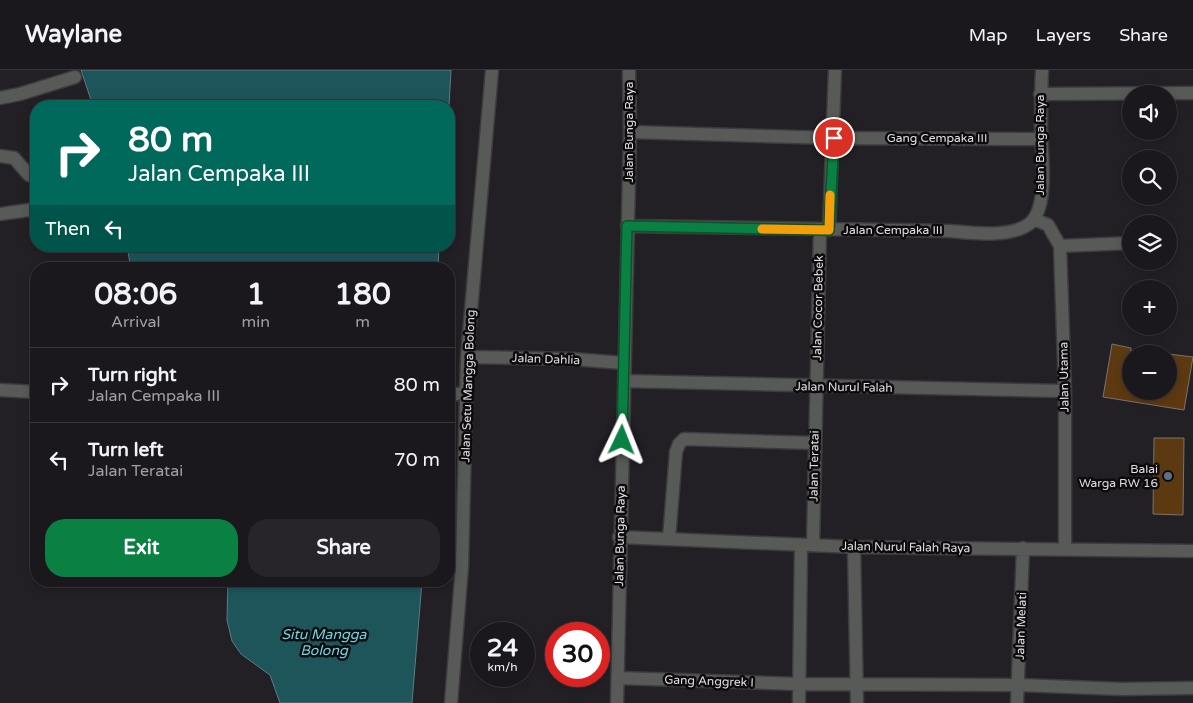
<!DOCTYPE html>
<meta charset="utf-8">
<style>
:root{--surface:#1a181c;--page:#272529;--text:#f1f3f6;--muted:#9fa0a3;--line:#38373b;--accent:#0b8043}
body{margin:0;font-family:"Varela Round",sans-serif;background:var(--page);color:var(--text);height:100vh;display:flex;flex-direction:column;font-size:19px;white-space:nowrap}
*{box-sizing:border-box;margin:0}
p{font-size:16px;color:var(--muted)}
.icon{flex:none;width:28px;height:28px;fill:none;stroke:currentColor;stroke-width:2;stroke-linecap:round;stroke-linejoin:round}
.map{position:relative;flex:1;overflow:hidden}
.drawer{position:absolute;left:30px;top:192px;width:425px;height:325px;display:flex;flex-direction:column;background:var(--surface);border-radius:20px;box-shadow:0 2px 8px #0003,0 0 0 1px var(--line)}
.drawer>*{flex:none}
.banner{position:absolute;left:30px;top:30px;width:425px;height:152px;border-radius:20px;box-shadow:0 2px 8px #0003,0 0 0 1px var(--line);background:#00695c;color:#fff;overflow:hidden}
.buttons{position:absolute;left:1122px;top:15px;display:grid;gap:10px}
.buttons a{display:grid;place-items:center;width:55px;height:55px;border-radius:50%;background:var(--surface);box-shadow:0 2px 8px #0003,0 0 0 1px var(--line);font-size:25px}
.speed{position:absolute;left:470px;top:552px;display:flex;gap:10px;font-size:25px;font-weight:700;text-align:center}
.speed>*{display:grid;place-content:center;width:65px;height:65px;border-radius:50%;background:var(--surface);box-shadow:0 2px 8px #0003,0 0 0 1px var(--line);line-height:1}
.speed small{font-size:12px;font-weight:400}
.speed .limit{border:8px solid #d22;background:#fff;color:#111}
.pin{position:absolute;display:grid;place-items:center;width:42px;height:42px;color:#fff;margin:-21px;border:2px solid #fff;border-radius:50%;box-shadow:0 1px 5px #0007}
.me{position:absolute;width:55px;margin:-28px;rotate:2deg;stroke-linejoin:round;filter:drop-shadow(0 0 4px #0008)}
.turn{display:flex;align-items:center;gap:18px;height:105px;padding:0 15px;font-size:22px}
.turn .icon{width:65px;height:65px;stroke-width:2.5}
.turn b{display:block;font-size:35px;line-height:42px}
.then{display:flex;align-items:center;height:48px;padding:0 15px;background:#0003;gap:10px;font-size:19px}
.eta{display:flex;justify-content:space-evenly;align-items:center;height:85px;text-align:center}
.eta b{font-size:30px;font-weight:800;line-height:35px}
.button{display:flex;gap:10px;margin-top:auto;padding:10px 15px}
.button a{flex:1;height:58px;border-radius:20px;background:var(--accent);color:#fff;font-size:20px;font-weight:800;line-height:58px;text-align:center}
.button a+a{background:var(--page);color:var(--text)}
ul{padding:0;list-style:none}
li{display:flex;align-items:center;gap:15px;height:75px;padding:0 15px;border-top:1px solid var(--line)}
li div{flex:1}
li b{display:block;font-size:19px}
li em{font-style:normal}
header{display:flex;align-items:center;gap:30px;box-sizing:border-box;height:70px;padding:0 25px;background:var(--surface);border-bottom:1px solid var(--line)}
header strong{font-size:24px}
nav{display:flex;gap:28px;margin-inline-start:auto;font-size:18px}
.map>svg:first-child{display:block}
.water{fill:#1d555b;stroke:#587e84}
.building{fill:#5c3911;stroke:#79736e}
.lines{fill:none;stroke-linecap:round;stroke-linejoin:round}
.minor-casing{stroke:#3e3b3f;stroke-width:15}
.minor{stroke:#575a57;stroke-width:12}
.route-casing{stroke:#07532c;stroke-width:12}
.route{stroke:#0b8043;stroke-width:9}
.slow{stroke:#f59e0b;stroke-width:9}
.service-dot{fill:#5c6f8a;stroke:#0c0a0d;stroke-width:2}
.labels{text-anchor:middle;stroke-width:5;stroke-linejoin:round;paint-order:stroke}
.street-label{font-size:12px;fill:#e1dee2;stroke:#0c0a0d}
.poi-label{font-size:12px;fill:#e1dee2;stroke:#0c0a0d;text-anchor:end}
.water-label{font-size:14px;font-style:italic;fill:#6bd9e6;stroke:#0c0a0d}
</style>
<header>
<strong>Waylane</strong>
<nav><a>Map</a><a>Layers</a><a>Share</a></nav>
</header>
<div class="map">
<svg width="1193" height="633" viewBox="0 0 1193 633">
<rect width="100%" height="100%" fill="#232025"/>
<path class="water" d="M81 0H451L449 36H93Z
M127 176H439L438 199H131Z
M228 511H422L412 633H280L270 605 241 584 232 571 227 550Z"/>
<path class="building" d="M1112 274 1131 278V321H1169V284L1193 287 1184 340 1103 327Z
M1154 368H1184L1183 445 1153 444Z"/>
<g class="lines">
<g class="minor-casing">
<path id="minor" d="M1040 24 1193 23
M0 28 20 24 75 7
M630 62 834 68 1041 69
M0 86 14 88 29 105 36 103
M0 144 36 139
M1034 149 1048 155 1060 176 1065 321V478
M627 156 950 161C972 163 1010 168 1029 154 1050 138 1041 81 1041 58 1041 38 1041 19 1042 0
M829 160 835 0
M1060 176 1131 173
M467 287 572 289 624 293
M624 311 1065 321
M0 320 36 322
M449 326 466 322
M619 467 854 477 1193 481
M669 469 676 382 679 374 684 369 814 373
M813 475 820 160
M854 477 857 633
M618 608 799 614 1019 615 1121 619 1193 618
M451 633 462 496 467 287 492 0
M617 633 630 62 629 0
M799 633 801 475
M1017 633 1023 478"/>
</g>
<use href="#minor" class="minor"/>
</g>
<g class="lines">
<g class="route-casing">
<path id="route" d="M622 370 627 156 829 160 834 68"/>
</g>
<use href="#route" class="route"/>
<path class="slow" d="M762 159 829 160 830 125"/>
</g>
<circle class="service-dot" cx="1168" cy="406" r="5"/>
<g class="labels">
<g class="street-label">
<text transform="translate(629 62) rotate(-90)" y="4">Jalan Bunga Raya</text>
<text x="937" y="72">Gang Cempaka III</text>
<text transform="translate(1040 75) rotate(-90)" y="4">Jalan Bunga Raya</text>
<text x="893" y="164">Jalan Cempaka III</text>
<text transform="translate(818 238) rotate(-89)" y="4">Jalan Cocor Bebek</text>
<text transform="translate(546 289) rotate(2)" y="4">Jalan Dahlia</text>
<text transform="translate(1064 307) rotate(-91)" y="4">Jalan Utama</text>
<text transform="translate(468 316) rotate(-88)" y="4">Jalan Setu Mangga Bolong</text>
<text transform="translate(844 317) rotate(1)" y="4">Jalan Nurul Falah</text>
<text transform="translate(814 396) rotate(-89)" y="4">Jalan Teratai</text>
<text transform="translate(620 466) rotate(-89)" y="4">Jalan Bunga Raya</text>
<text transform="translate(906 477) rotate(1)" y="4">Jalan Nurul Falah Raya</text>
<text transform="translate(1021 556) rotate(-88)" y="4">Jalan Melati</text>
<text transform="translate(709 611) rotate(2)" y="4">Gang Anggrek I</text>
</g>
<g class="poi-label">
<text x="1158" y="403">Balai<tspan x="1158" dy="14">Warga RW 16</tspan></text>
</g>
<g class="water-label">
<text x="324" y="569">Situ Mangga<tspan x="324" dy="16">Bolong</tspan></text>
</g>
</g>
</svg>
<div class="buttons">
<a><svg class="icon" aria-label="sound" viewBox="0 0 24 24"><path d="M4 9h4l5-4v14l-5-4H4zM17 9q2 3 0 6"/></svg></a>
<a><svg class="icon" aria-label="search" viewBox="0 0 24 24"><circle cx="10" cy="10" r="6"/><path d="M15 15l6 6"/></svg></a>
<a><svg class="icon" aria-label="layers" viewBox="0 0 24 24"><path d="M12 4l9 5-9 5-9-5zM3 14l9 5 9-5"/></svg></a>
<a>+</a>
<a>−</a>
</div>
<div class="speed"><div>24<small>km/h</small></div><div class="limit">30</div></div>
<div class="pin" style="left:834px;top:68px;background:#d93025"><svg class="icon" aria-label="arrive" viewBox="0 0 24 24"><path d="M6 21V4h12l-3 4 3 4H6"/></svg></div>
<svg class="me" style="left:622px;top:370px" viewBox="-20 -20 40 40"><path d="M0-17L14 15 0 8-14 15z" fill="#0b8043" stroke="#fff" stroke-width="4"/></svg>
<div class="banner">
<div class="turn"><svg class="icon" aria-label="right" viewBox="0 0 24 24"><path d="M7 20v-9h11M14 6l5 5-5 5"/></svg><div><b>80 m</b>Jalan Cempaka III</div></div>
<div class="then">Then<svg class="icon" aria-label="left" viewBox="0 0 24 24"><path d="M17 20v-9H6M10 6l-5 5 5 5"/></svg></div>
</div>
<section class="drawer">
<div class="eta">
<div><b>08:06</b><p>Arrival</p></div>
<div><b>1</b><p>min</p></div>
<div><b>180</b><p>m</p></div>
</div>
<ul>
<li><svg class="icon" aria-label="right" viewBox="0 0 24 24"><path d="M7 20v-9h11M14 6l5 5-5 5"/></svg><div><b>Turn right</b><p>Jalan Cempaka III</p></div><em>80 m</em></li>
<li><svg class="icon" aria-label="left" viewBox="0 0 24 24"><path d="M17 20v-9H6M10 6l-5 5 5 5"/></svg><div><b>Turn left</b><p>Jalan Teratai</p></div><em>70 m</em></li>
</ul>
<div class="button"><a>Exit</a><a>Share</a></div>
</section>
</div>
